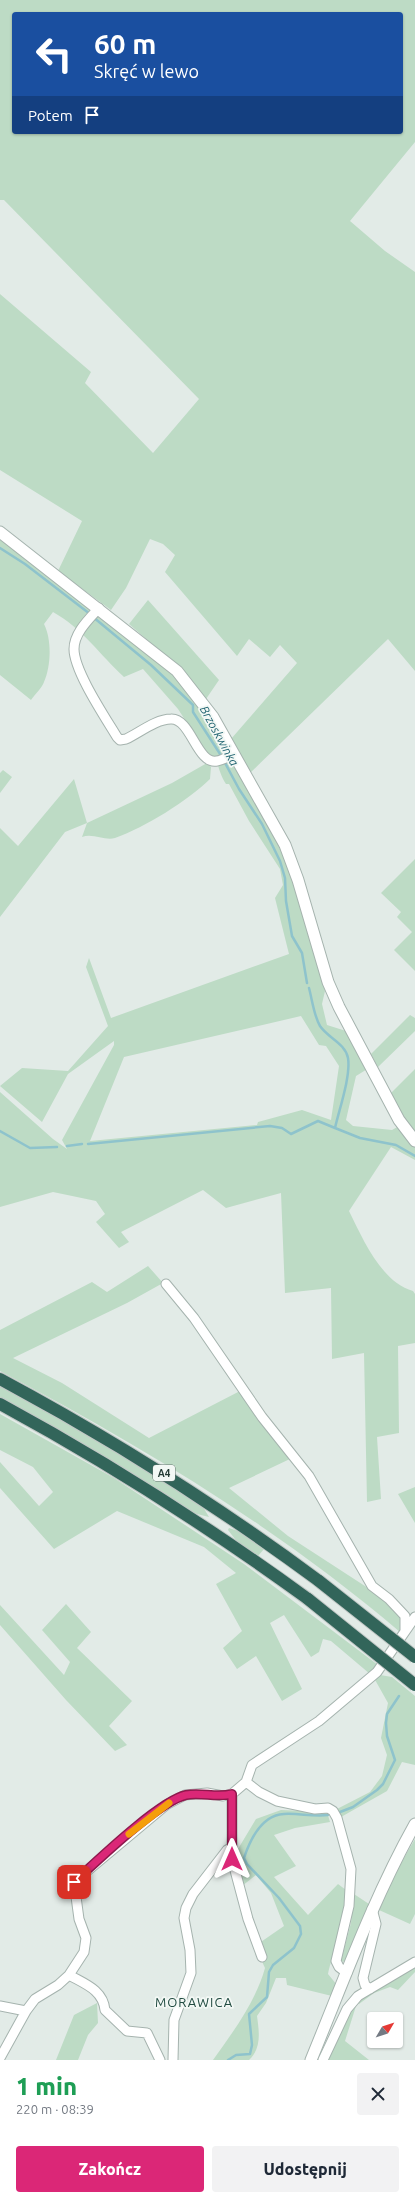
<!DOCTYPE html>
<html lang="pl">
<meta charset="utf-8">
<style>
:root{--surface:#fff;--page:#f2f2f3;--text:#1f2937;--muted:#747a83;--accent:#db2777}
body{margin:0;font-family:Ubuntu,sans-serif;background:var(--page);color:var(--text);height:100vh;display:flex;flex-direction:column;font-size:15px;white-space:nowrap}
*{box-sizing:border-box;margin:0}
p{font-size:13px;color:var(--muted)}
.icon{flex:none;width:22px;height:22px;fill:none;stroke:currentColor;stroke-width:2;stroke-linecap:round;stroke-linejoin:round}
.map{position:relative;height:2060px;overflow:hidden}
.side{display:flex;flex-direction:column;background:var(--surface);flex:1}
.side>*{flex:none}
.top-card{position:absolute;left:12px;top:12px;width:391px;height:122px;border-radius:4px;box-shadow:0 1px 3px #0004;background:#1a4fa0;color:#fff;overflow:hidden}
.needle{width:26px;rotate:51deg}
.fabs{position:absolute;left:367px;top:2012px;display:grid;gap:8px}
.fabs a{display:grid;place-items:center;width:36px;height:36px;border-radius:4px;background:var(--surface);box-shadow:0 1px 3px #0004;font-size:20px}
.pin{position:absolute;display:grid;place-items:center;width:34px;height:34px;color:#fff;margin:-17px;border-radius:8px;box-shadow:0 2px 6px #0006}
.me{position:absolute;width:44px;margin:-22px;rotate:0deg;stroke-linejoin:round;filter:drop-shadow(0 0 3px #0008)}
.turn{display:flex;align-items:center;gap:14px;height:84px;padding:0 16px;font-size:18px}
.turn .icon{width:52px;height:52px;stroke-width:2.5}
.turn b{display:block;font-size:28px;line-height:34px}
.then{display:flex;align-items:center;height:38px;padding:0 16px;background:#0003;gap:8px;font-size:15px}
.round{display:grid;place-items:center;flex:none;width:42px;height:42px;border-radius:4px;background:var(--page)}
.summary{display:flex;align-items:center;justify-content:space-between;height:68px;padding:0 16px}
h1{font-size:24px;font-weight:800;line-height:30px;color:#1e9e55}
.cta{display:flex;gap:8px;margin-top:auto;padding:8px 16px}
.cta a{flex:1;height:46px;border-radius:4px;background:var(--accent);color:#fff;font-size:16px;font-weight:800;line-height:46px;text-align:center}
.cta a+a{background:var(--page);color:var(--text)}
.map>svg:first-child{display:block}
.green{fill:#bddbc5;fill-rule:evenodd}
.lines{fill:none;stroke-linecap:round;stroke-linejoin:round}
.stream{stroke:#8ec3cc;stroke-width:2.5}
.minor-casing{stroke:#a5b3ae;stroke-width:11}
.tertiary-casing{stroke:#a5b3ae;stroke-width:13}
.motorway-casing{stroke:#c2c8c6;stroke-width:14}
.minor{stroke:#fff;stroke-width:9}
.tertiary{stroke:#fff;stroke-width:11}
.motorway{stroke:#32655a;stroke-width:12}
.motorway-bridge-casing{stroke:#c2c8c6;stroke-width:14;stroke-linecap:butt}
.motorway-bridge{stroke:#32655a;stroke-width:12}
.route-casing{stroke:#8e194d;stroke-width:10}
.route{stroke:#db2777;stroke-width:7}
.slow{stroke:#f59e0b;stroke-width:7}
.labels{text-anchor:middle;stroke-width:3.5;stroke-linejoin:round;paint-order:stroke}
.shield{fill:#f3f8f5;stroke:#62746f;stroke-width:1}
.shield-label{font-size:10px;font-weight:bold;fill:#243b35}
.water-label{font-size:12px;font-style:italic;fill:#226572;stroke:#f3f8f5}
.quarter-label{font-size:13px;letter-spacing:1px;fill:#214b41;stroke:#f3f8f5}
</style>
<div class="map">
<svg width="415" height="2060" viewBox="0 0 415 2060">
<rect width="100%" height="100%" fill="#e2ebe7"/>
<path class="green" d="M0 0H415V142L350 221 385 251 415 272V671L388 639 249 774 231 739 297 663 280 645 270 657 249 639 237 656 165 572 175 555 163 544 150 539 126 588 111 610 58 571 82 521 0 470V294L91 372 85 383 153 453 199 399 4 200H0ZM14 14H401V132H14Z
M0 537 167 668 190 693 269 825 290 871 325 991 322 1004 327 1025 346 1031 369 1068 356 1076 346 1120 353 1126 392 1130 401 1125 415 1144V1160L391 1147 349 1211C363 1239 381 1282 413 1291L415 1294V1343L398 1346 399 1433 377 1437 381 1499 367 1502 364 1353 332 1359 331 1288 285 1293 281 1193 226 1208 203 1190 121 1232 129 1242 119 1248 96 1222 105 1214 96 1201 53 1192 0 1207V1092L53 1139 67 1149 62 1140 114 1045V1041L68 1074 42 1122 0 1086 22 1068 68 1071 108 1026 86 967 89 958 111 1018 289 954 275 898 283 885 280 869 249 821 229 784H226C220 775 219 767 215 757L207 754 178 709 143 669 124 677C100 655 82 628 53 612L44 624C52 640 51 666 44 682 42 688 35 694 31 700L0 675ZM301 1016 319 1045 326 1046 339 1066 331 1120 302 1110 258 1122 257 1125 90 1141 124 1057Z
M148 600 219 680 206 699 175 664 129 624Z
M207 763 211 767 210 779C187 801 146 827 115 838 105 841 93 833 82 837L87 823 65 832 0 917V828L18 846 74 779 87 823 172 783Z
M3 770 12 777 0 793V773Z
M415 859V971L394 950 412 932 397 917 401 912 381 893Z
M410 1015 415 1018V1031L378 1067 371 1054Z
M415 1069V1137L405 1122 391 1093Z
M148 1266 163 1283 127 1303 13 1358 62 1383 149 1438 240 1391 292 1458 229 1488 288 1536 388 1601 404 1621 400 1632C278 1528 140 1445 0 1371V1330L92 1282 107 1292Z
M0 1385 104 1443 200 1502 209 1517 193 1513 133 1474 0 1399Z
M0 1414 114 1478 244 1564 378 1665 370 1674 331 1641 323 1639 319 1652 311 1657 284 1615 270 1623 302 1689 282 1701 256 1656 237 1669 223 1648 242 1631 216 1584 236 1573 204 1547 117 1511 54 1549 0 1488V1462L39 1506 53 1492 33 1467 0 1450Z
M415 1487V1523L398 1494Z
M229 1528 238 1531 264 1549 258 1556 238 1543 228 1530Z
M66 1604 91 1632 77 1648 132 1701 109 1726 127 1745 115 1751 66 1700 0 1625V1605L64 1675 70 1662 42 1630Z
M380 1675 392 1677 415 1696V1765L402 1762 387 1791 341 1817 337 1809 370 1792 382 1776 387 1755 381 1738 388 1703 374 1678Z
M281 1810 327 1812 330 1822 295 1828 274 1835 296 1866 274 1877 308 1915 338 1884 346 1890C346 1907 344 1925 339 1942 335 1953 330 1962 328 1974L337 1985 332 1996 287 1985 286 1978H276L266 2003 257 2016C259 2031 262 2048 249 2060H213C233 2032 256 2001 265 1968L255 1946 284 1926 271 1893 256 1875 242 1886 235 1854 256 1819Z
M415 1839V1914L410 1924 379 1910 398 1868Z
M354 1894 369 1904 345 1962 341 1961 351 1923Z
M415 1965V1972L398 1990 390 1987 374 1993 359 2004 357 2002 363 1996Z
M97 2003 98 2023 88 2035 78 2060H56L74 2015Z
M354 2005 356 2006 345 2041 369 2060H325Z"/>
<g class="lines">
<path class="stream" d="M0 548 25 564 90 614
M93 617 151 665 193 705V712L222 757
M224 761 239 789 262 824 280 861 285 878 286 901 292 936 302 953 307 983
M309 988C312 999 314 1016 320 1026 328 1038 345 1043 348 1058 351 1076 339 1110 335 1128L360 1138 396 1145 415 1156
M0 1131 30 1148 57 1147
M88 1144 270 1126 282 1128 291 1134 318 1121 335 1128
M67 1146 82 1144
M340 1812 353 1807 377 1790 383 1784 395 1760 387 1736 386 1723 387 1714 399 1696
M228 2060 236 2055 250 2054 252 2045 249 2014 267 1997 269 1972 273 1965 294 1948 301 1934 300 1926 279 1898 247 1864 244 1858C250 1840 262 1815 284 1814 299 1813 313 1817 328 1815"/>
<g class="minor-casing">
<path id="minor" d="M99 608C89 619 74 633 74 649 74 671 105 717 117 737L120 740 126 739C139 733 156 719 171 719 191 718 197 765 217 761 223 760 229 756 234 754
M166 1284 194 1318 262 1417 309 1476 372 1586 389 1599 405 1616V1631
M246 1782 252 1765 319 1721 377 1672 415 1617
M232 1794V1859L248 1919 262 1957
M69 1975C85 1984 103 1990 105 2010L127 2031 147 2033 160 2060
M370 1989 365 1985 363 1978 376 1924 372 1909
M0 2006 26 2011
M0 2058 26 2011 35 1999 58 1985 69 1975 84 1952 86 1938 79 1919 74 1882 166 1805 185 1795 207 1793 223 1796 232 1794 246 1782 259 1792 277 1801 315 1809 328 1808 333 1811 337 1818 351 1869 349 1906 336 1961 339 1967 347 1973
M173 2060 174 2020 191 1973 190 1950 184 1918 186 1908 193 1894 227 1850 232 1847
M323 2060 347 2009 358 1996 415 1962"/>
</g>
<g class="tertiary-casing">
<path id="tertiary" d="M0 532 177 671 213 717 285 845 298 880 328 982 339 1007 399 1120 415 1141
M311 2060C344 1980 373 1899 415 1824"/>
</g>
<g class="motorway-casing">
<path id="motorway" d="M0 1379C112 1439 218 1506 319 1581
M0 1404C107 1462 209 1527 308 1599"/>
</g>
<use href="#minor" class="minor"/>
<use href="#tertiary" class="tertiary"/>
<use href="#motorway" class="motorway"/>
<g class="motorway-bridge-casing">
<path id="motorway-bridge" d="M319 1581 415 1657
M308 1599 415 1685"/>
</g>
<use href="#motorway-bridge" class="motorway-bridge"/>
</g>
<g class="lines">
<g class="route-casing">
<path id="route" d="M74 1882C96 1862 159 1801 186 1795 201 1792 217 1798 232 1794V1859"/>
</g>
<use href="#route" class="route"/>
<path class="slow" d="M129 1834 169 1803"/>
</g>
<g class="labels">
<rect class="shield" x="153" y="1465" width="22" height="16" rx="3"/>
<g class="shield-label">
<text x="164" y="1477">A4</text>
</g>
<g class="water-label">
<text transform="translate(219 736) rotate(61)" y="4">Brzoskwinka</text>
</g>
<g class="quarter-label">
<text x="194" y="2007">MORAWICA</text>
</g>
</g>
</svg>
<div class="fabs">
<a><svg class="needle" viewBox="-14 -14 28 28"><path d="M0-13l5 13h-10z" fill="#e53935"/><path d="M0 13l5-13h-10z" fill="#747a83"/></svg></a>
</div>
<div class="pin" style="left:74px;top:1882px;background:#d93025"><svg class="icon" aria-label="arrive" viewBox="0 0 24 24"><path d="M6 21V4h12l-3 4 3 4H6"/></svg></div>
<svg class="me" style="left:232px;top:1859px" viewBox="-20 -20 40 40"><path d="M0-17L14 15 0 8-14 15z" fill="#db2777" stroke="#fff" stroke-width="4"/></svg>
<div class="top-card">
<div class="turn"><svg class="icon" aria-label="left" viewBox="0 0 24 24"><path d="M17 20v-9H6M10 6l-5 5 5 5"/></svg><div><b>60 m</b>Skręć w lewo</div></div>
<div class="then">Potem<svg class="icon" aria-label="arrive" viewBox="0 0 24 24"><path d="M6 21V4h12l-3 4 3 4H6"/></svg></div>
</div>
</div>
<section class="side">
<div class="summary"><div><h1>1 min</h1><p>220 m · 08:39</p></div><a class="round"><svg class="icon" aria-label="close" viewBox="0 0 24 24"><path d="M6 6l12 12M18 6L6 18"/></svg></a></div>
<div class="cta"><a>Zakończ</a><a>Udostępnij</a></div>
</section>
